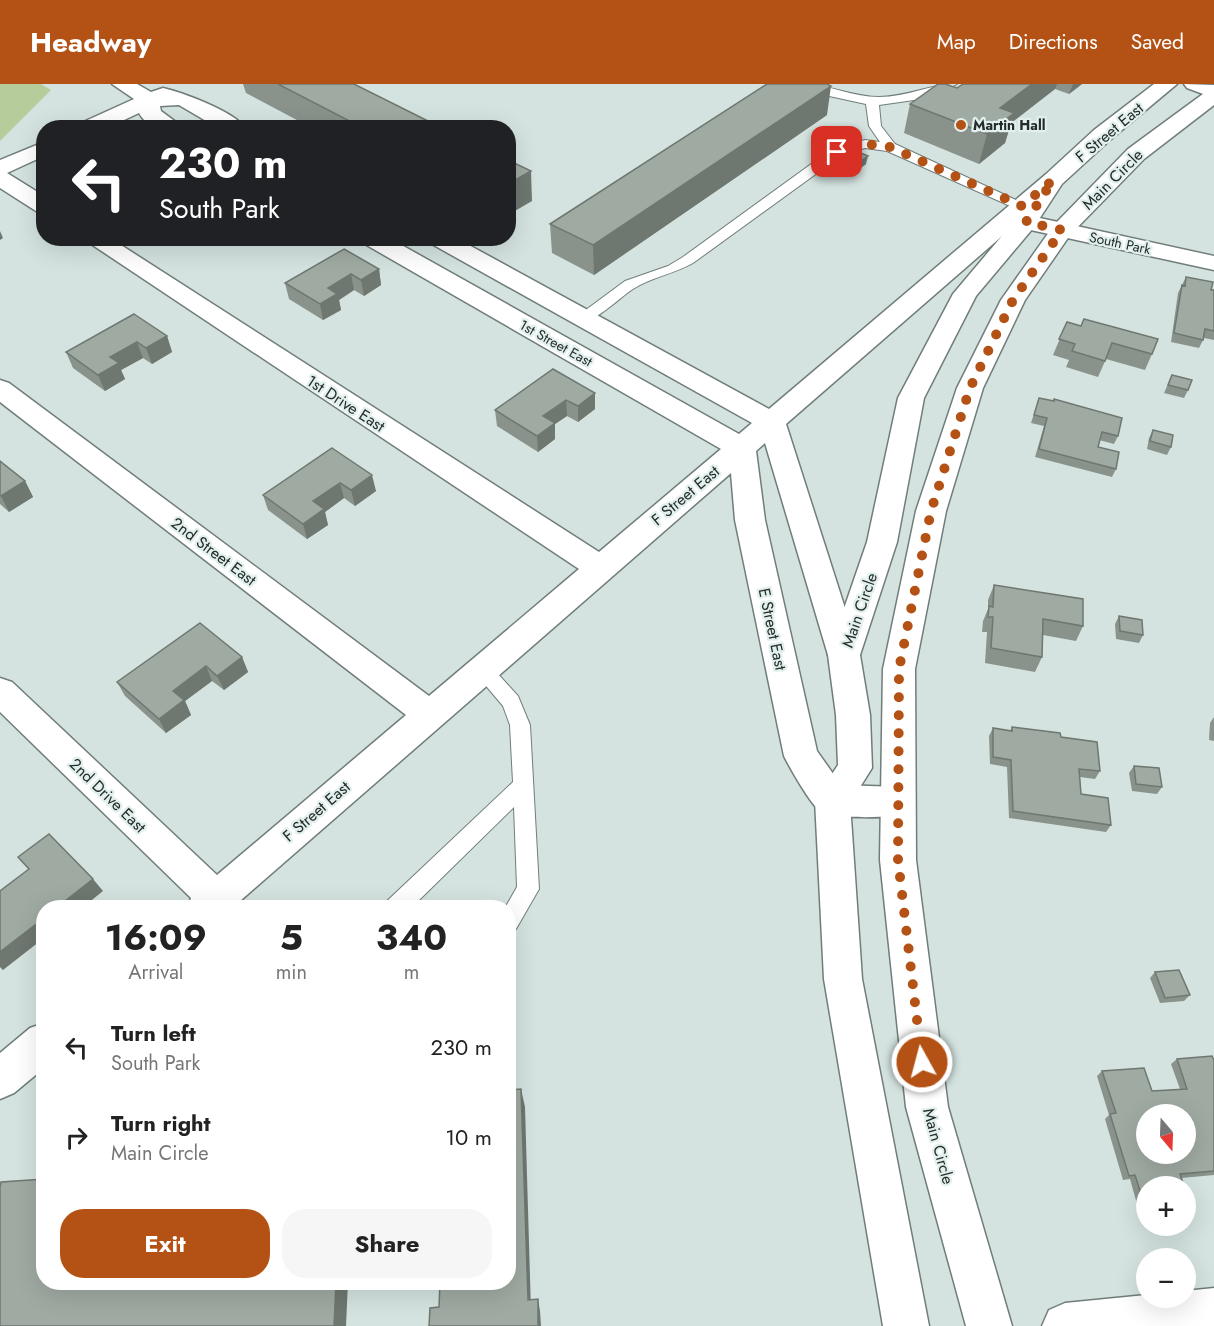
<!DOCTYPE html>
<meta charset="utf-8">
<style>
:root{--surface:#fff;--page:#f6f6f6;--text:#222;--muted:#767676;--accent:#b35214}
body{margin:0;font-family:Jost,sans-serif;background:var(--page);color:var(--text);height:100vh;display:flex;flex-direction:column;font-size:22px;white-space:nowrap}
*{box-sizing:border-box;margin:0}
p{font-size:20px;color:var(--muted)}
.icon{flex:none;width:33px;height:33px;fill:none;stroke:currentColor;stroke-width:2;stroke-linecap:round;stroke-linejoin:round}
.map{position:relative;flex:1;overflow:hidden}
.sheet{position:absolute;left:36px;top:816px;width:480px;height:390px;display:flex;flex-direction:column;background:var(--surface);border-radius:24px;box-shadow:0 6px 24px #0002}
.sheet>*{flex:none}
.hud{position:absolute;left:36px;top:36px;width:480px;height:126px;border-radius:24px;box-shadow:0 6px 24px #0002;background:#202124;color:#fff;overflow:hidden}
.needle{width:39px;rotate:161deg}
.tools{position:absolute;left:1136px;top:1020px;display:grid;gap:12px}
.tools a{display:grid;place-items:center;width:60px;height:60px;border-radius:50%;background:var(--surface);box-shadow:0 6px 24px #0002;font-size:30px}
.pin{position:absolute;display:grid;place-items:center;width:51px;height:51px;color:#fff;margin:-26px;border-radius:12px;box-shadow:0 3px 9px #0006}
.me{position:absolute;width:66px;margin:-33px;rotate:353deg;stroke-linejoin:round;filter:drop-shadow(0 0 4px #0008)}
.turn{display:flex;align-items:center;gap:21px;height:126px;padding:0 24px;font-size:27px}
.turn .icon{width:78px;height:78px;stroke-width:2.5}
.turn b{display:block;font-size:42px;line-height:51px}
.eta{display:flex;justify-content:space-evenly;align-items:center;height:102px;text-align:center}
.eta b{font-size:36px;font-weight:700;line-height:42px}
.cta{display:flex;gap:12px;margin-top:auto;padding:12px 24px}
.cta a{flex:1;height:69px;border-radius:24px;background:var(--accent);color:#fff;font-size:24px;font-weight:700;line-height:69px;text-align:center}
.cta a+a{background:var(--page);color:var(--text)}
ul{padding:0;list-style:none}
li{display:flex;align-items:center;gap:18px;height:90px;padding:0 24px}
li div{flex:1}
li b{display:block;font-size:22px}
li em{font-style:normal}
header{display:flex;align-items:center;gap:36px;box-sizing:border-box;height:84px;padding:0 30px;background:var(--accent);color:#fff}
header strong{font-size:28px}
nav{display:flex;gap:33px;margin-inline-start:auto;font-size:21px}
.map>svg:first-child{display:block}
.green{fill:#b7cc9b}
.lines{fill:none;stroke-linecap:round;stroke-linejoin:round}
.service-casing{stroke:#707d7a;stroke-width:2}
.minor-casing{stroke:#707d7a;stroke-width:3}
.tertiary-casing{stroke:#707d7a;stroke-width:3}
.service{fill:#fff;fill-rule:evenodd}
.minor{fill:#fff;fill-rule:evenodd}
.tertiary{fill:#fff;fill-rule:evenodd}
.wall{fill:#89928b}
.shaded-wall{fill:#6f7771}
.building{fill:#9faaa2;stroke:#6f7771;stroke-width:1.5;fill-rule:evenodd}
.route{stroke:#b35214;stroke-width:10;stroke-dasharray:0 18}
.poi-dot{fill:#b35214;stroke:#e1f0ed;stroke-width:2}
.labels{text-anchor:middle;stroke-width:4.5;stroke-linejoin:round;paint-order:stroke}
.far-poi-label{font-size:14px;font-weight:bold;fill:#252b2a;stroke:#e1f0ed;text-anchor:start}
.far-street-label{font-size:14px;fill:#252b2a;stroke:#e1f0ed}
.street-label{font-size:16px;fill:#252b2a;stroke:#e1f0ed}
</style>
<header>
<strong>Headway</strong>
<nav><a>Map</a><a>Directions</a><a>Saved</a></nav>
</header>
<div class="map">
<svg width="1214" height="1242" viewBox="0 0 1214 1242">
<rect width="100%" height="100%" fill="#d4e3e0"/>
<path class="green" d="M0 0H41L51 6 0 57Z"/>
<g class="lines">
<g class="service-casing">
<path id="service" d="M802 0C828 0 852 13 879 13 907 13 931 0 957 0L921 15 879 21 881 42 895 60 1029 122 1027 125H1017L887 67 865 64 842 71 693 179C674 190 651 193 633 205 620 213 593 241 579 237L577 234 579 231 625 197 668 182 683 173 832 65 865 56 880 58 869 42 866 20 820 10Z
M481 576 488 579 518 612 530 641 539 805 516 845 508 848V824H505L517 803 514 723 411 824H384L387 817 513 698 510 641 503 622 471 584 474 579Z"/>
</g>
<g class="minor-casing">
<path id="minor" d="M112 0H137L151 8 163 4C181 8 234 27 245 44H218L179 21 160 22 161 27 184 44C168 44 148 46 139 29L107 44H79L81 39 134 15Z
M1184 0 1214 1V14L1187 4Z
M44 58V72L7 89 44 112V129L36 127 0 104V76Z
M1053 89 1061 91 1064 96 1026 131 1214 172V186L1026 145 1016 140 786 340 860 571 855 580 844 584 833 580 828 571 765 359 756 367 765 436 817 667 841 701 898 703 910 707 915 718 910 729C895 734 832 736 819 726 810 719 790 684 784 672L735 436 731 389 232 824H187L191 814 0 628V594L12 598 217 791 406 631 0 318V296L9 299 429 612 579 485 82 154H110L599 468 721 365 363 159 360 154H389L739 350 752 339 430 159 427 154H456L769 325 1045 91Z
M44 939V984L14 1009 0 1015V969L30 944Z
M1214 1204V1242H1042L1049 1226 1065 1219 1146 1211V1214H1185V1207Z"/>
</g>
<g class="tertiary-casing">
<path id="tertiary" d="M1154 0H1177L1110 56 1062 100 1034 143 976 212 924 314 897 458 860 571 870 631 872 684 850 719 862 895 929 1242H883L824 895 815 716 838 681 836 631 828 571 867 458 898 314 953 210 1017 134 1045 91 1094 46Z
M1214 5V21L1144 75 1070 151 1025 216 983 304 946 427 915 585 916 776 948 1023 1012 1242H966L906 1023 880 776 883 585 916 427 957 304 1001 216 1054 141 1128 65 1207 7Z"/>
</g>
<use href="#service" class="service"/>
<use href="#minor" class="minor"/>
<use href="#tertiary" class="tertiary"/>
</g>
<path class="wall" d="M243 0H354L442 44H312L246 9Z
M963 0H1082L1069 10 1055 5 1011 39 1005 59 979 80 904 49 910 20 957 4Z
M827 31 594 191 552 169 550 140Z
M848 73 866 80 859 85 847 81Z
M379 185 381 201 364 212 354 206 339 216 341 226 323 236 289 215 285 199Z
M1186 193 1214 206V256L1204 254 1199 264 1171 258 1178 209Z
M1067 238 1152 270 1145 286 1106 275 1098 293 1066 283 1069 276 1053 271Z
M167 252 172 268 152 280 143 274 121 286 125 295 105 307 73 284 66 268Z
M1172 291 1188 306 1184 314 1164 309Z
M595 309V325L578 338 567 332 555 340V355L538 368 497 342 495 326Z
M1039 314 1118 352 1114 360 1099 356 1098 363 1116 385 1112 393 1035 373 1044 342 1031 339Z
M1153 346 1171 363 1167 371 1147 365 1149 354Z
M332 364 376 407 355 422 344 414 325 428 328 441 307 455 268 426 263 411Z
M0 377 25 397 33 413 9 428 0 420Z
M994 501 1083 542 1076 557 1043 551 1042 573 1035 588 985 579 987 548H982L983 537 988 525V516Z
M1119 532 1143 551 1139 559 1116 555 1115 540Z
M242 573 248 588 224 606 212 597 185 617 191 631 166 649 125 612 117 598Z
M1214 633V657L1209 656 1210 639Z
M1012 643 1061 653 1100 687 1095 695 1080 693 1081 710 1111 741 1106 748 1009 734 1007 683 990 680 989 652 993 644 1010 647Z
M1134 682 1162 703 1157 710 1132 707 1129 689Z
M1155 888 1190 911 1184 917 1160 919 1150 894Z
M1177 975 1214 976V1091L1181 1094 1146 1102V1119L1137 1120 1130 1095 1123 1096 1105 1035 1109 1031 1097 992 1102 987 1152 1007 1180 1005 1171 980Z"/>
<path class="shaded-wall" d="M1032 0H1057L1055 5 1011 39 1005 59 979 80 987 50 1000 24Z
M1073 0H1082L1069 10Z
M831 2 827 31 594 191 593 161Z
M868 72 866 80 859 85 861 77Z
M531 87 532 117 508 131V100Z
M0 147 3 154 0 156Z
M379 185 381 201 364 212 361 196Z
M351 190 354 206 339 216 341 226 323 236 320 220 328 204Z
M167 252 172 268 152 280 146 264Z
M137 258 143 274 121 286 125 295 105 307 98 291 110 273Z
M595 309V325L578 338V322Z
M566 316 567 332 555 340V355L538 368 537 352 543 332Z
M372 391 376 407 355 422 351 406Z
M25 397 33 413 9 428 1 412Z
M340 399 344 414 325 428 328 441 307 455 303 440 313 417Z
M242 573 248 588 224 606 217 592Z
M206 582 212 597 185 617 191 631 166 649 159 635 173 607Z
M93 795 103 807 82 824H56Z
M44 834V854L3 886 0 883V868Z
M521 1005 525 1023 531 1227 528 1216Z
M336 1198H348L346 1242H334Z
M538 1215 540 1227 541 1242H538Z"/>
<path class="building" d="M278 0H354L442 44H363Z
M767 0H827L831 2 593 161 550 140Z
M938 0H945L957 4 963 0H1032L1000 24 1014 29 987 50 910 20Z
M856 67 868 72 861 77 848 73Z
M508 76 531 87 508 100Z
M344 165 379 185 361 196 351 190 328 204 337 210 320 220 285 199Z
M1186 193 1213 198 1211 206H1214V247L1205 245 1203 256 1174 249 1182 201 1185 202Z
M134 230 167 252 146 264 137 258 110 273 119 279 98 291 66 268Z
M1084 235 1158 255 1152 270 1112 259 1105 277 1072 267 1075 260 1059 255 1067 238 1081 242Z
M553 285 595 309 578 322 566 316 543 332 555 339 537 352 495 326Z
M1172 291 1192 296 1188 306 1168 301Z
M1039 314 1054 317V315L1122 334 1118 352 1102 348 1098 363 1119 368 1116 385 1039 365 1047 334 1034 331Z
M1153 346 1173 351 1171 363 1150 357Z
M332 364 372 391 351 406 340 399 313 417 324 425 303 440 263 411Z
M0 377 25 397 1 412 0 411Z
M994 501 1083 515V542L1043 535 1042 573 991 564 993 533H988L989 522 993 523Z
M1119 532 1142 536 1143 551 1120 547Z
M200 539 242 573 217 592 206 582 173 607 184 616 159 635 117 598Z
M1012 643 1060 649 1061 653 1097 658 1100 687 1079 685 1081 710 1108 714 1111 741 1013 727 1011 676 993 673V644L1012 647Z
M1134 682 1159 684 1162 703 1136 700Z
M49 750 93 795 56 824H44V834L0 868V807L29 785 18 773Z
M1179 886 1190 911 1165 914 1155 888Z
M1212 972 1214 976V1087L1180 1090 1184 1102H1146V1115L1143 1116 1135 1091 1129 1092 1110 1030 1116 1029 1102 987 1144 984 1152 1007 1187 1005 1177 975ZM1146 1030H1185V1070H1146Z
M521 1005 528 1216 538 1215V1242H429L430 1224 439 1223 440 1198H508V1006Z
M44 1095V1198H336L334 1242H0V1103L1 1098Z"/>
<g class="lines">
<path class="route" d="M837 68 865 60 890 63 1022 122 1053 96 1026 138 1062 146 1013 216 970 304 931 427 899 585 898 776 922 978"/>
</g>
<circle class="poi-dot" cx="961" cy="41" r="6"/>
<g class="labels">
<g class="far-poi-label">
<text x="973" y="46">Martin Hall</text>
</g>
<g class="far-street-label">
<text transform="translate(1120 159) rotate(12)" y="5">South Park</text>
<text transform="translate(556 259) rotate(29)" y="5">1st Street East</text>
</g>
<g class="street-label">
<text transform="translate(1109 48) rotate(-40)" y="6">F Street East</text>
<text transform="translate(1112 95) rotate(-45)" y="6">Main Circle</text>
<text transform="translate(346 319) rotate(33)" y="6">1st Drive East</text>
<text transform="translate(685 411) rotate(-40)" y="6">F Street East</text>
<text transform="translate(214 467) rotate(37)" y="6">2nd Street East</text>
<text transform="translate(859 526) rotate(-71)" y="6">Main Circle</text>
<text transform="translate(773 545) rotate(78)" y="6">E Street East</text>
<text transform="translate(108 711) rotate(44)" y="6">2nd Drive East</text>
<text transform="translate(316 727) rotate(-41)" y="6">F Street East</text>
<text transform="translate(939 1062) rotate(75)" y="6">Main Circle</text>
</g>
</g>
</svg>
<div class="tools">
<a><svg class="needle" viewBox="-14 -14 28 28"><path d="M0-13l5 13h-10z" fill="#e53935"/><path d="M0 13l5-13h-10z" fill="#767676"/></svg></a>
<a>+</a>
<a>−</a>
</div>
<div class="pin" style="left:837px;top:68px;background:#d93025"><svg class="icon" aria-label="arrive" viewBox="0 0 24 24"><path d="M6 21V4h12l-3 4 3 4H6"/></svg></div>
<svg class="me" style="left:922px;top:978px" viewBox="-20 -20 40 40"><circle r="17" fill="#b35214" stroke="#fff" stroke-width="3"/><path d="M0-11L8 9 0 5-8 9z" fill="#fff"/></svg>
<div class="hud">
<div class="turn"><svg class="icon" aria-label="left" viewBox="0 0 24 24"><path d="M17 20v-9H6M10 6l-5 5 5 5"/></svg><div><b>230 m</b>South Park</div></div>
</div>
<section class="sheet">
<div class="eta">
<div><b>16:09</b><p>Arrival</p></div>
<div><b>5</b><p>min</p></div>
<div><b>340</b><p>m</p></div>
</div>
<ul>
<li><svg class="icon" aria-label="left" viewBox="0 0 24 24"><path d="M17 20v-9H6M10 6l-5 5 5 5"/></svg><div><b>Turn left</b><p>South Park</p></div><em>230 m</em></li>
<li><svg class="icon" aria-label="right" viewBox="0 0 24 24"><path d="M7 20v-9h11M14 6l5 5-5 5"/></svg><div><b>Turn right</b><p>Main Circle</p></div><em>10 m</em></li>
</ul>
<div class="cta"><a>Exit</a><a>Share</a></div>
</section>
</div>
